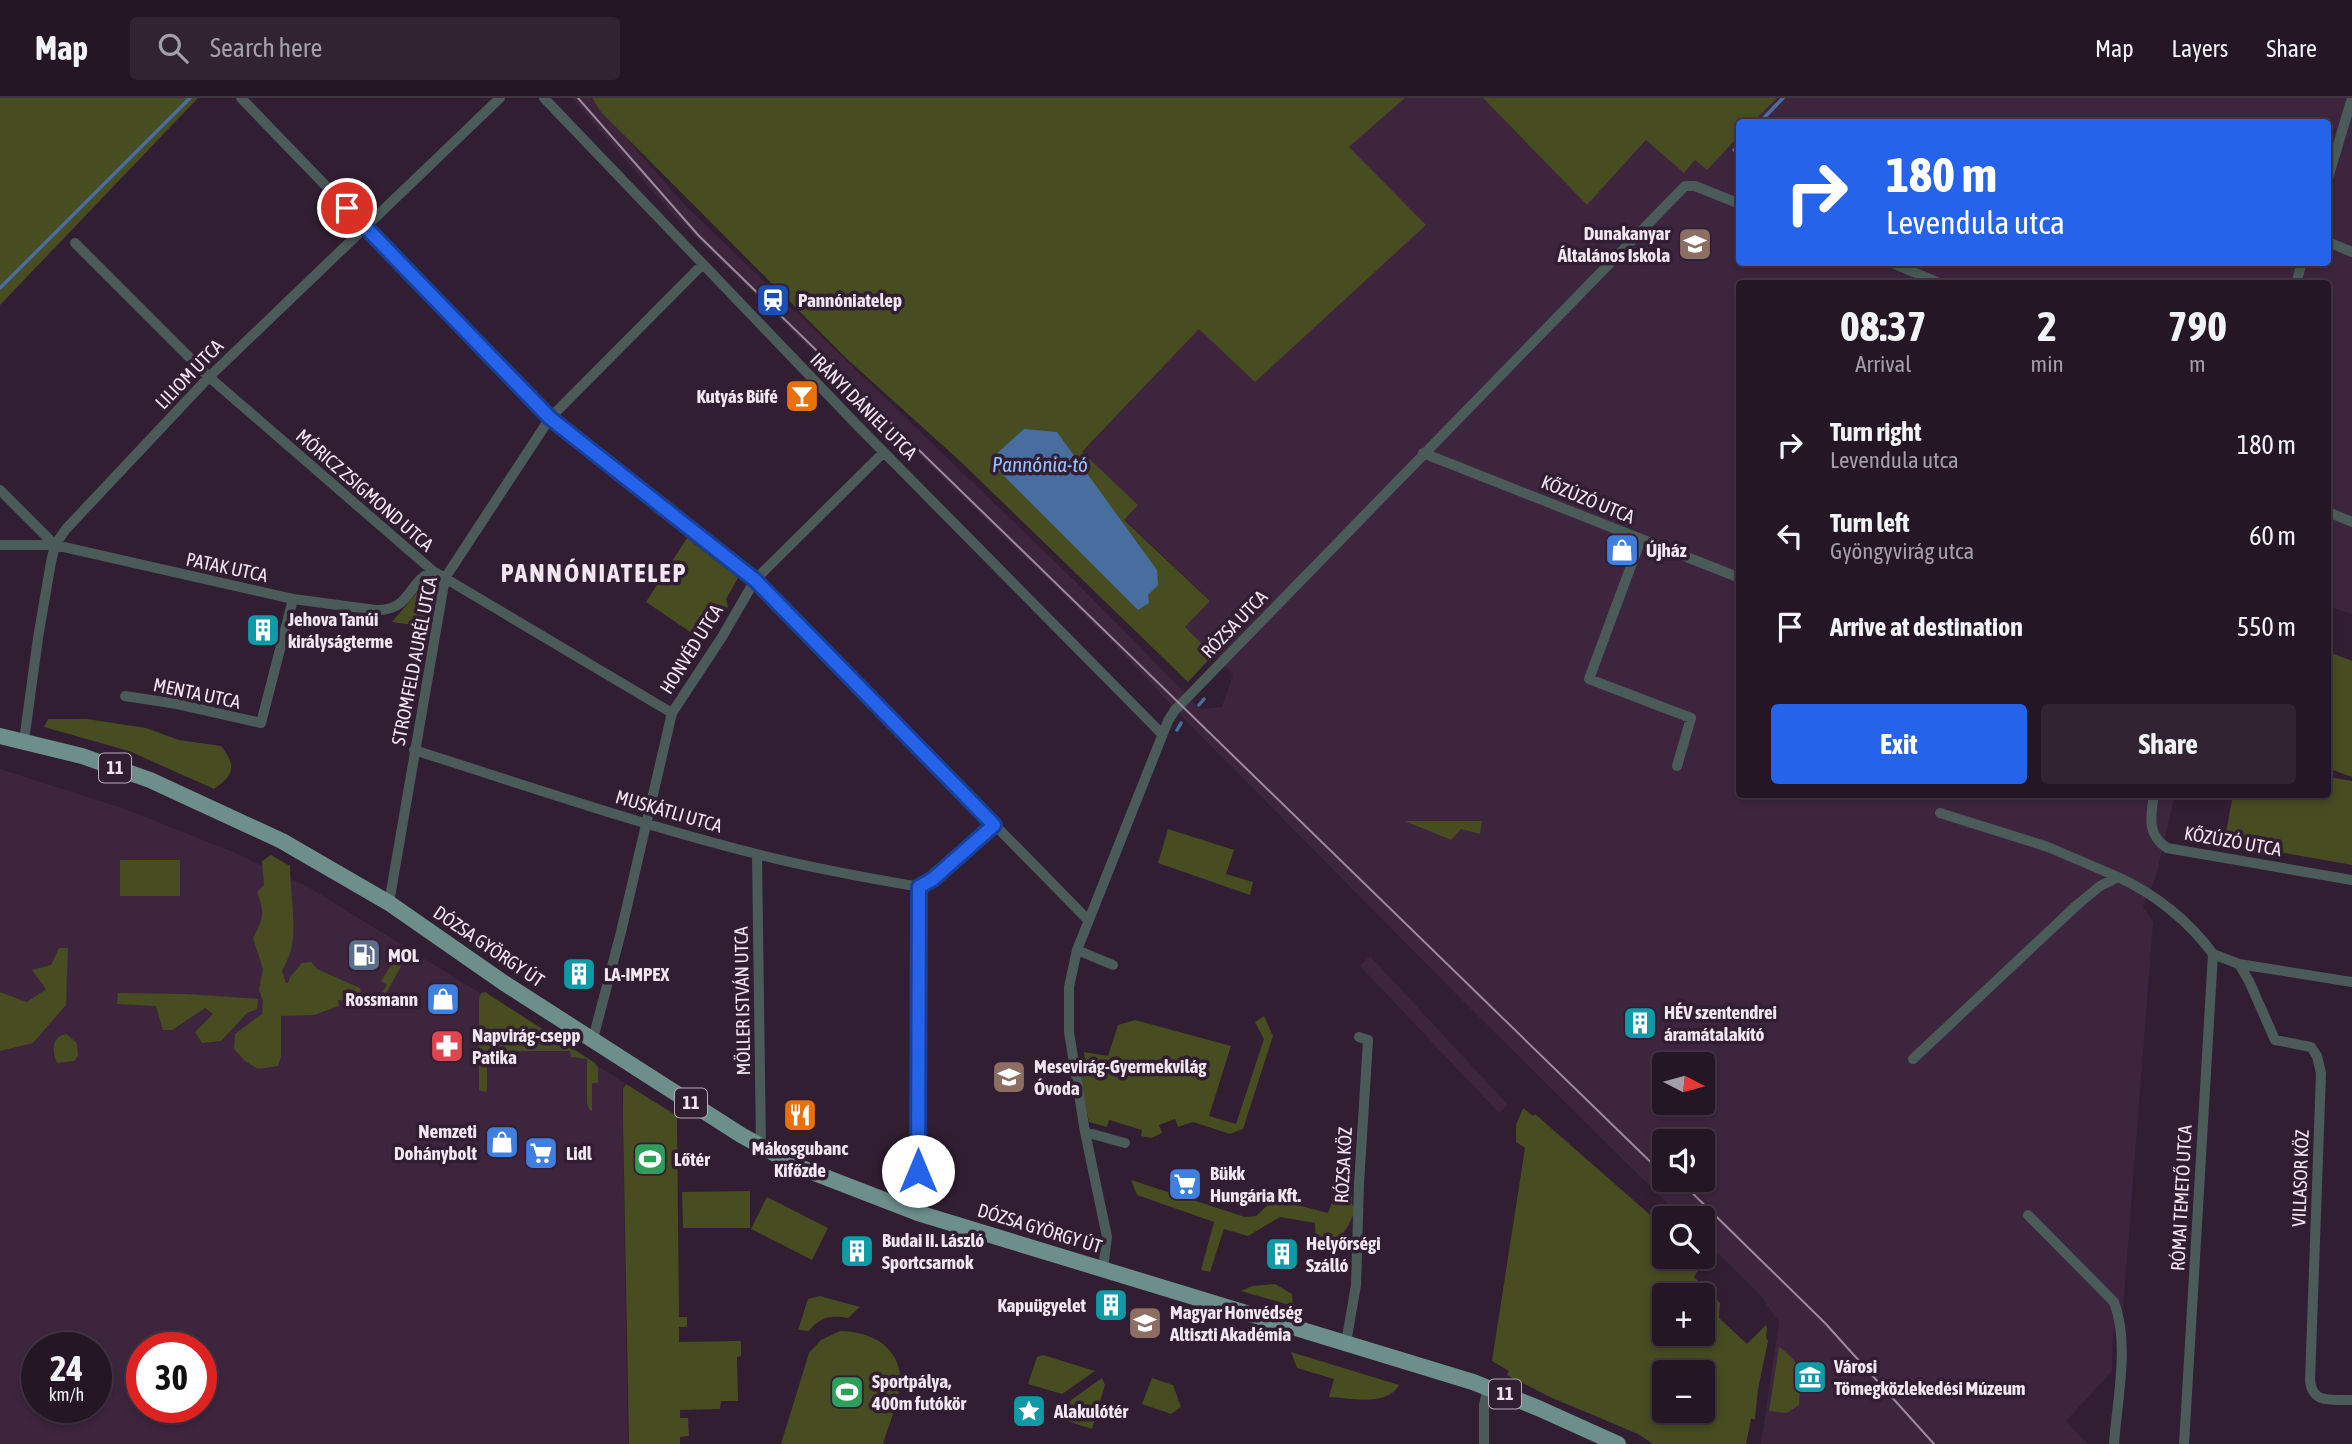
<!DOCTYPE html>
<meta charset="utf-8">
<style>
:root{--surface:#251626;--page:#312332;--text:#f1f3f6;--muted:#a39fa7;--line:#423543;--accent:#2563eb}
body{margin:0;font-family:"Asap Condensed",sans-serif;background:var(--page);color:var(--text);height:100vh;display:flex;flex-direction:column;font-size:26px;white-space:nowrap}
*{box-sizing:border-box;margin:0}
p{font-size:23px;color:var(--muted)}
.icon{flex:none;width:38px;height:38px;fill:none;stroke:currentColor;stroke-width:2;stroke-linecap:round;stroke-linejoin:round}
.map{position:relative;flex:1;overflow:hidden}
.sheet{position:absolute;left:1736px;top:182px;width:595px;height:518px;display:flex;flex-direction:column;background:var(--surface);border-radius:7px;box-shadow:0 4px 10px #0003,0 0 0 2px var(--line)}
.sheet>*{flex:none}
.hud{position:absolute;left:1736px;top:21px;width:595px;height:147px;border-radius:7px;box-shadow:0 4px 10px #0003,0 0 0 2px var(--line);background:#2563eb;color:#fff;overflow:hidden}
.needle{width:46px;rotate:96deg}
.fabs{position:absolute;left:1652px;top:954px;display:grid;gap:14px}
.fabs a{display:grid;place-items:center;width:63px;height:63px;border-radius:7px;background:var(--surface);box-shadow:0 4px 10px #0003,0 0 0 2px var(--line);font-size:35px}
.speed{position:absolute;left:21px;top:1234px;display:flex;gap:14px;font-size:35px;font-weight:700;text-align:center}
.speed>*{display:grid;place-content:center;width:91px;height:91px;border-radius:50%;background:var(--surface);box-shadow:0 4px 10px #0003,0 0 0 2px var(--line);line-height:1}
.speed small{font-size:18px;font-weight:400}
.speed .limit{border:10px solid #d22;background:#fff;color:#111}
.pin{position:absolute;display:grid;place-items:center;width:60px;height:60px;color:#fff;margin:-30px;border:4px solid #fff;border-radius:50%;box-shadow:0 2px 7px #0007}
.me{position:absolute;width:77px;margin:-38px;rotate:0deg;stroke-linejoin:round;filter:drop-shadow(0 0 5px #0008)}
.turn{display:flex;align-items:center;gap:24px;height:147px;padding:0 35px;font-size:32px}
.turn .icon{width:91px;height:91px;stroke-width:2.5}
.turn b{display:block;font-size:49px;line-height:60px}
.eta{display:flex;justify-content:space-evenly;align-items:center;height:119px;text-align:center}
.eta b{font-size:42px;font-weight:700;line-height:49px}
.primary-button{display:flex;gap:14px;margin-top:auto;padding:14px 35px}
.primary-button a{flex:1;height:80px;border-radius:7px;background:var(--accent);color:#fff;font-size:28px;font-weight:700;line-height:80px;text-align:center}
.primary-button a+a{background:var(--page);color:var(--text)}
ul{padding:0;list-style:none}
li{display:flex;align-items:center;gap:21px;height:91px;padding:0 35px}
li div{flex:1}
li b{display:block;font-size:26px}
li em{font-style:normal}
header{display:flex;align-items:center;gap:42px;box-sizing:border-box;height:98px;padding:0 35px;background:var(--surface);border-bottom:2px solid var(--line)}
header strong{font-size:33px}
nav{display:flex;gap:38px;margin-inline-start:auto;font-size:24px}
.search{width:490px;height:63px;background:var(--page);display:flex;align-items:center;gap:18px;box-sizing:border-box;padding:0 24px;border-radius:7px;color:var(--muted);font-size:26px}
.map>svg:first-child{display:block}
.built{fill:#3d253e;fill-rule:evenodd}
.green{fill:#474c21;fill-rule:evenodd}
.water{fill:#486ea0}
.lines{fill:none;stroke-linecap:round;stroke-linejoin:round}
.stream{stroke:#486ea0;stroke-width:3.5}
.minor{stroke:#4a5b59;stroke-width:10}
.primary{stroke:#6d8f8c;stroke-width:16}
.tram{stroke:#9c8c9c;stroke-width:2}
.route-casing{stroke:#184099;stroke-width:18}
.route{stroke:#2563eb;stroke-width:12}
.labels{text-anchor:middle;stroke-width:7;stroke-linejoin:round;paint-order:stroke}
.shield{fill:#311e32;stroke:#b9aab9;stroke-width:2}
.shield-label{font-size:18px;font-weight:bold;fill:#f3e6f3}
.poi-label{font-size:19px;font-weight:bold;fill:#f3e6f3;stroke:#311e32;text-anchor:start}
.street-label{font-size:19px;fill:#f3e6f3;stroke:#311e32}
.water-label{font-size:21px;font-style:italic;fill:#96c1fd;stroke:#311e32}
.district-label{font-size:26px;font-weight:bold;letter-spacing:2px;fill:#f3e6f3;stroke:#311e32}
</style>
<header>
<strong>Map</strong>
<div class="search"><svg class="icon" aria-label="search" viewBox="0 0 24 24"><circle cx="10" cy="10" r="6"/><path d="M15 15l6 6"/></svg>Search here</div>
<nav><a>Map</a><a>Layers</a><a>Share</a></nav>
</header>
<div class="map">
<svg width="2352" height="1346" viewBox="0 0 2352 1346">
<rect width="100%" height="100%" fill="#311e32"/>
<path class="built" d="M572 0H591L685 107 1074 482 1201 611 1222 609 1233 576 1184 530 1210 502 1124 421 1137 407 1082 355 1199 231 1426 128 1349 49 1405 0H1483L1587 107 1646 42 1695 62 1707 71 1739 38 1740 164H2328V24H1753L1777 0H2352V516L2328 508V186H1740V696L2175 697 2156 778 2143 809 2153 824 2123 1212 2113 1235 2112 1273 2066 1323 2088 1346H1761L1779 1224 1760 1197 1703 1140V1120H1682L1469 909 1195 632 1111 543 674 118ZM1664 966H1703V1004H1664ZM1664 1043H1703V1082H1664Z
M0 671 125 711 233 754 310 790 625 985 622 989 628 1346H0ZM37 1250H96V1309H37ZM142 1250H201V1309H142Z
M1370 858 1508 1007 1499 1015 1360 868Z"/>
<path class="green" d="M0 0H198L0 207Z
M592 0H1405L1349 49 1426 127 1255 284 1199 231 1082 354 1138 407 1124 422 1210 503 1185 529 1213 557 1188 584 960 363 847 261 601 14Z
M1483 0H1777L1753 24H1740L1739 38 1707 72 1695 62 1684 75 1646 42 1587 107Z
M687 440 738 480 726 501 728 508 705 544 646 504Z
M429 480 438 484 427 529 392 524Z
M2328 554 2352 563V679L2328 670Z
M48 621H87L146 630 179 642 221 648C237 668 234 677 214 691L129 653 44 629Z
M2328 679 2352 683V767L2224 744 2233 697 2328 696Z
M1405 723H1482L1480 736 1461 731 1451 742Z
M1168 731 1234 752 1226 776 1253 784 1250 797 1158 765Z
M271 757 290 768C290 792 297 830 291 852 289 859 285 867 282 873L286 885H288L290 879 302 865 311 864 317 871 360 890 361 897 376 905 387 887 381 883 397 858 412 848 381 905 376 907 338 902 339 908 314 917 281 918V958L278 968 258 971 245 963 234 951 235 936 262 916 263 903 259 892 263 871 253 840C264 820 265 815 257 794L264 787 262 763Z
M120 762H180V798H120Z
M59 850H68L66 907 33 945 0 953V894L27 904 46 891 32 872 51 867Z
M485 894 595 965 598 970V985H592V1013L589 1011 587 1005V961L571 959 570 953H487V990L486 994 479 992V901L481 895Z
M118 895 186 896 258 901 257 911 247 915 221 943 202 945 195 934 213 916 205 910 172 932H163L156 908 117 906Z
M1264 918 1273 938 1243 1031 1230 1036 1193 1024 1178 1029 1175 1021 1159 1027 1162 1035 1151 1040 1141 1038 1142 1032 1109 1022 1107 1029 1089 1024 1080 978 1086 976 1084 954 1108 958 1118 927 1135 922 1231 948 1209 1018 1236 1026 1264 941 1255 924Z
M66 936 77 945 78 958 74 963 57 965C52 953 51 939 66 936Z
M626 986 677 1018 679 1219H687V1229H679V1244L741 1243V1258L737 1259 738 1303H721L720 1311 680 1312V1320H688L689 1338 680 1339V1346H629L623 1024V990Z
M1523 1010 1533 1018 1535 1016 1664 1129V1158L1697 1159 1703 1164 1694 1179 1720 1205 1719 1220 1747 1246 1766 1227 1767 1230 1766 1239 1768 1243 1758 1291 1755 1321H1751L1746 1346H1653L1638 1336 1550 1299 1507 1277 1509 1273 1492 1263 1525 1050 1516 1044V1027ZM1664 1197H1703V1236H1664ZM1664 1274H1703V1312H1664Z
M1131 1082 1245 1119 1256 1118 1274 1101 1328 1115 1339 1086 1352 1093V1105L1355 1113C1349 1126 1345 1140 1329 1141L1327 1149 1316 1148 1315 1125 1280 1119 1248 1138 1224 1131 1210 1174 1201 1172 1214 1124 1137 1097Z
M750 1093V1130H683L682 1094Z
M767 1099 828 1130 812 1162 751 1131Z
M1275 1186 1292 1196 1293 1208 1241 1193 1252 1188Z
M820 1198 860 1209 848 1220C830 1217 820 1219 809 1233L798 1232 808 1201Z
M840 1233C872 1233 904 1251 900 1288 897 1307 889 1327 883 1346H781L809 1255 821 1242Z
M1779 1249C1806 1268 1800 1278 1799 1307L1787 1315 1769 1313Z
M1291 1254 1399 1287C1387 1309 1350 1300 1329 1299L1334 1281 1297 1270Z
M1043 1257 1095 1273 1062 1296 1028 1286 1037 1259Z
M1102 1280 1105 1287 1092 1331 1064 1322 1071 1302Z
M1152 1280 1173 1287 1181 1309 1171 1316 1142 1306Z"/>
<path class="water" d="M1024 331 1057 334 1157 472 1158 487 1148 497 1149 505 1138 512 999 373 994 358Z"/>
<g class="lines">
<path class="stream" d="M1760 24 1783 0
M1734 52 1740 46
M0 190 190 0
M1199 607 1204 601
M1177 632 1181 625"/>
<path class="minor" d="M241 0 550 320 755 482 1088 822
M544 0 855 325 1162 636
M2328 80 2352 0
M2328 144 2352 154
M75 145 209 279 433 473 672 615
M1890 164 1942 186
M2296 186 2302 164
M1423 355 1740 480
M0 392 55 447
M2328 414 2352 424
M1641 441 1589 581 1691 620 1677 668
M0 447H55L293 501 376 512C411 513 407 484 433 473
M125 598 177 606 261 625 293 501
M24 643 38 540 51 464 55 447 66 431 209 279 500 0
M414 652C528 688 641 727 757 756 810 770 864 779 919 789
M2154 696C2151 718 2146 736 2167 750L2352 782
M1940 715 2048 749 2118 779
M757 757 761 1049
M389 805 445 480 550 320 703 166
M1077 852 1113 867
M2213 856 2239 866 2352 884
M2239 866 2249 883 2275 942 2311 949 2317 958 2321 975 2310 1283C2313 1307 2333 1301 2352 1302
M593 941 621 834 672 615 722 539 755 482 884 354
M1913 961 2077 807 2100 788 2118 779C2155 796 2189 823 2213 856
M1085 1034 1125 1045
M918 1115 919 789 933 781 994 727
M2028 1117 2114 1204C2130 1245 2117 1302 2114 1346
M1103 1171 1107 1139 1085 1034 1069 934V889L1077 852 1168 623 1175 612 1685 88H1695L1740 106
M1346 1245 1356 1187 1359 1086 1368 942 1359 939
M1484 1346V1307L1488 1290
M2184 1346 2213 856"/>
<path class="primary" d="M0 638 82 658 150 682 282 743 389 805 504 885 741 1037 799 1069 918 1115 1473 1284 1538 1310 1618 1346"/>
<path class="tram" d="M578 0 699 138 1664 1077
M1679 1082 1825 1225 1934 1346"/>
</g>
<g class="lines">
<g class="route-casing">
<path id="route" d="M347 110 550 320 755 482 994 727 933 781 919 789 918 1073"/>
</g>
<use href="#route" class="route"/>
</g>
<defs>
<g id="school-square" transform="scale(1.75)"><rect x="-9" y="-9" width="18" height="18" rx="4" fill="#8d6e63" stroke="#311e32"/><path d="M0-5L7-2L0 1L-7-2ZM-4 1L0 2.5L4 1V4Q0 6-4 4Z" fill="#fff"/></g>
<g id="station-square" transform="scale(1.75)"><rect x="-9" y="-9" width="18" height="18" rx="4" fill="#1a4fb4" stroke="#311e32"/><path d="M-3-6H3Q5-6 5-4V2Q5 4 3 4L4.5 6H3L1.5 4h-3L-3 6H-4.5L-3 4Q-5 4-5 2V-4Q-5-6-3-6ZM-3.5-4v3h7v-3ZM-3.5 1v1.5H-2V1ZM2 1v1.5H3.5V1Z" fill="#fff"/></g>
<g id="bar-square" transform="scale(1.75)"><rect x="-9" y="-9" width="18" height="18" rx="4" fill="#e8710a" stroke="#311e32"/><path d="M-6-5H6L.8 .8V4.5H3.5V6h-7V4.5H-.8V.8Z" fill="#fff"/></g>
<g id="shop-square" transform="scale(1.75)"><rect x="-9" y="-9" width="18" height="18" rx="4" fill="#3f7fe0" stroke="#311e32"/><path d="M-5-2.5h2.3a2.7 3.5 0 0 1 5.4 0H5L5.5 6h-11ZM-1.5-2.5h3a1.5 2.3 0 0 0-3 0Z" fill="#fff"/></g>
<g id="building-square" transform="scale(1.75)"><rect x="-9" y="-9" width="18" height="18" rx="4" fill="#0f9aa8" stroke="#311e32"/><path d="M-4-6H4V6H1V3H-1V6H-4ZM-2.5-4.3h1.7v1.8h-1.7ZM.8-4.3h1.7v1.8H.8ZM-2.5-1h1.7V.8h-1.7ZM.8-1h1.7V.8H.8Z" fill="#fff"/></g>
<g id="fuel-square" transform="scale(1.75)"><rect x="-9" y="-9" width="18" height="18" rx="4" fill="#5c6f8a" stroke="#311e32"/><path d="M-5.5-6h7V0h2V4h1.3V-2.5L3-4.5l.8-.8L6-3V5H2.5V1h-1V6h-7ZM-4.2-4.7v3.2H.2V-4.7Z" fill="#fff"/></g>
<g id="pharmacy-square" transform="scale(1.75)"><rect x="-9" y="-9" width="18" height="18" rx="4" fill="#e0444e" stroke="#311e32"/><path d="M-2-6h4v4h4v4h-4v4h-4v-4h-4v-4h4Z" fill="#fff"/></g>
<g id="restaurant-square" transform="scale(1.75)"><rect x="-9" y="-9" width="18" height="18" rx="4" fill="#e8710a" stroke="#311e32"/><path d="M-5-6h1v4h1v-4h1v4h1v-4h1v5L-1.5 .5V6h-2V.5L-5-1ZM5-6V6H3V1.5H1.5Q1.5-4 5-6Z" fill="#fff"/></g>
<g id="supermarket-square" transform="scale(1.75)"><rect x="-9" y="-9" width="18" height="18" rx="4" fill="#3f7fe0" stroke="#311e32"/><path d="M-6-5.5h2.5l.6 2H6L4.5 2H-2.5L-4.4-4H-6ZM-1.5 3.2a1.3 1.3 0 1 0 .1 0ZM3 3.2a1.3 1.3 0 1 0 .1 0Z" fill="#fff"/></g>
<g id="stadium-square" transform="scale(1.75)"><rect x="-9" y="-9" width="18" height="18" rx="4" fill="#2e9e5b" stroke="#311e32"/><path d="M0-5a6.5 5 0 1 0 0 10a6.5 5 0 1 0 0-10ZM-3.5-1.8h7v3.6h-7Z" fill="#fff"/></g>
<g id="museum-square" transform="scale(1.75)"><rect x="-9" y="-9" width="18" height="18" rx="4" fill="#0f9aa8" stroke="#311e32"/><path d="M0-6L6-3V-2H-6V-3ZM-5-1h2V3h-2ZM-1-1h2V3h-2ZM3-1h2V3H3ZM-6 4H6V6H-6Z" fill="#fff"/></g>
<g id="sight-square" transform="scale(1.75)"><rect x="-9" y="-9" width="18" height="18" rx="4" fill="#0f9aa8" stroke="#311e32"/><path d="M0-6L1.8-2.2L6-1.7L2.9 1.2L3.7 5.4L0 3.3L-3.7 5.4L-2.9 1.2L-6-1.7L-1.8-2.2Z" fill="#fff"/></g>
</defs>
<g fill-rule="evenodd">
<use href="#school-square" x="1695" y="146"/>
<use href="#station-square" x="773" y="202"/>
<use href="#bar-square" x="802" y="298"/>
<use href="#shop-square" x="1622" y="452"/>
<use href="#building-square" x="263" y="532"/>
<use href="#fuel-square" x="364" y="857"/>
<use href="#building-square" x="579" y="876"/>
<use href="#shop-square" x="443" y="901"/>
<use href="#building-square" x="1640" y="925"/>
<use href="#pharmacy-square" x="447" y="948"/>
<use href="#school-square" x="1009" y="979"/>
<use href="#restaurant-square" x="800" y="1017"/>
<use href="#shop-square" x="502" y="1044"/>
<use href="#supermarket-square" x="541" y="1055"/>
<use href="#stadium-square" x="650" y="1061"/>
<use href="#supermarket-square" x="1185" y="1086"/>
<use href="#building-square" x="857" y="1153"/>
<use href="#building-square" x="1282" y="1156"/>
<use href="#building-square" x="1111" y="1207"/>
<use href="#school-square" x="1145" y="1225"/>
<use href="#museum-square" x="1810" y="1279"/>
<use href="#stadium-square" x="847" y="1294"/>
<use href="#sight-square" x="1029" y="1313"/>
</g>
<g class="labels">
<g class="shield">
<rect x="99" y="655.5" width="32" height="29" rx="5"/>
<rect x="675" y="990.5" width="32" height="29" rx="5"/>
<rect x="1489" y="1281.5" width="32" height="29" rx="5"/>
</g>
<g class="shield-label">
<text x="115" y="676">11</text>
<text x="691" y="1011">11</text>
<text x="1505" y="1302">11</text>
</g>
<g class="poi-label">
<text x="1670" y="142" text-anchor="end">Dunakanyar<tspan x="1670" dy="22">Általános Iskola</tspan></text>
<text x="798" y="209">Pannóniatelep</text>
<text x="778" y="305" text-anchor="end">Kutyás Büfé</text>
<text x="1646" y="459">Újház</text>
<text x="288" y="528">Jehova Tanúi<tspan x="288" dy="22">királyságterme</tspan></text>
<text x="388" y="864">MOL</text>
<text x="604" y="883">LA-IMPEX</text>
<text x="418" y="908" text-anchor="end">Rossmann</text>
<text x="1664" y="921">HÉV szentendrei<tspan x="1664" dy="22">áramátalakító</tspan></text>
<text x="472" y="944">Napvirág-csepp<tspan x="472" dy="22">Patika</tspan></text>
<text x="1034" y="975">Mesevirág-Gyermekvilág<tspan x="1034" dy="22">Óvoda</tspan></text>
<text x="477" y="1040" text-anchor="end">Nemzeti<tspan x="477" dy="22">Dohánybolt</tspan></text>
<text x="800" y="1057" text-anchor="middle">Mákosgubanc<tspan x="800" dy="22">Kifőzde</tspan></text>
<text x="566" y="1062">Lidl</text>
<text x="674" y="1068">Lőtér</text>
<text x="1210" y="1082">Bükk<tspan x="1210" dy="22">Hungária Kft.</tspan></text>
<text x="882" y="1149">Budai II. László<tspan x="882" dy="22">Sportcsarnok</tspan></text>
<text x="1306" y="1152">Helyőrségi<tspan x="1306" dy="22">Szálló</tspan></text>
<text x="1086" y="1214" text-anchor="end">Kapuügyelet</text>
<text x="1170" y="1221">Magyar Honvédség<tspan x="1170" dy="22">Altiszti Akadémia</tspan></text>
<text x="1834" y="1275">Városi<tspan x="1834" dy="22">Tömegközlekedési Múzeum</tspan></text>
<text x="872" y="1290">Sportpálya,<tspan x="872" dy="22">400m futókör</tspan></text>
<text x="1054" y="1320">Alakulótér</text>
</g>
<g class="street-label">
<text transform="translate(189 276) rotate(-46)" y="7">LILIOM UTCA</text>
<text transform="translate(864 308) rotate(45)" y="7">IRÁNYI DÁNIEL UTCA</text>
<text transform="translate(365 392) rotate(41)" y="7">MÓRICZ ZSIGMOND UTCA</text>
<text transform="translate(1588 401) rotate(22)" y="7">KŐZÚZÓ UTCA</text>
<text transform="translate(227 469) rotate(12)" y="7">PATAK UTCA</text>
<text transform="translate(1234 526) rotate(-46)" y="7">RÓZSA UTCA</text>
<text transform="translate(691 551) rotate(-58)" y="7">HONVÉD UTCA</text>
<text transform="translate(414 563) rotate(-79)" y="7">STROMFELD AURÉL UTCA</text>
<text transform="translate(197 595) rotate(12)" y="7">MENTA UTCA</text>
<text transform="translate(669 713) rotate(16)" y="7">MUSKÁTLI UTCA</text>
<text transform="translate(2233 743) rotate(10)" y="7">KŐZÚZÓ UTCA</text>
<text transform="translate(489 848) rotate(34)" y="7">DÓZSA GYÖRGY ÚT</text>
<text transform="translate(742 903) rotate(-91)" y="7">MÖLLER ISTVÁN UTCA</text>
<text transform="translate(1343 1067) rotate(-87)" y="7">RÓZSA KÖZ</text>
<text transform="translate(2300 1080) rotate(-88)" y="7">VILLASOR KÖZ</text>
<text transform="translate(2181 1100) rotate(-87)" y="7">RÓMAI TEMETŐ UTCA</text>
<text transform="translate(1040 1130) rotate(17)" y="7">DÓZSA GYÖRGY ÚT</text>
</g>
<g class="water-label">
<text x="1040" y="374">Pannónia-tó</text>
</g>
<g class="district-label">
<text x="594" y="484">PANNÓNIATELEP</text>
</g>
</g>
</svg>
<div class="fabs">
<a><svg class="needle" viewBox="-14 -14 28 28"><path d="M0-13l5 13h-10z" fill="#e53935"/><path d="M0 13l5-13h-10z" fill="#a39fa7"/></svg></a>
<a><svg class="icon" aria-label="sound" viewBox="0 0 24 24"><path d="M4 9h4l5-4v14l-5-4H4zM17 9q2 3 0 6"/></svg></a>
<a><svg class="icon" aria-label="search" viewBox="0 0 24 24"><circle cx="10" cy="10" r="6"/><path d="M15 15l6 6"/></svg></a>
<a>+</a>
<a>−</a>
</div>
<div class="speed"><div>24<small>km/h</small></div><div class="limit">30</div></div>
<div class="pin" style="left:347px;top:110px;background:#d93025"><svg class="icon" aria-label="arrive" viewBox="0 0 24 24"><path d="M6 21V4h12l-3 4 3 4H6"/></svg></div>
<svg class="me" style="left:918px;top:1073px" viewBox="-20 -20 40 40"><circle r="19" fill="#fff"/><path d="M0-13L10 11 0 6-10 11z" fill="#2563eb"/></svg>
<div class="hud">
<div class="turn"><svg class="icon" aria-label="right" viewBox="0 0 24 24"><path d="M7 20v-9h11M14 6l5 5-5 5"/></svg><div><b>180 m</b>Levendula utca</div></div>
</div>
<section class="sheet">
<div class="eta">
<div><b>08:37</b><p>Arrival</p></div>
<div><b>2</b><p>min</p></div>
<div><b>790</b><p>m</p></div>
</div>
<ul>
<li><svg class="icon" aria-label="right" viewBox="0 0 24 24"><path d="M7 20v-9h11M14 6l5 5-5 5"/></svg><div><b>Turn right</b><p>Levendula utca</p></div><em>180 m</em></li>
<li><svg class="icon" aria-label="left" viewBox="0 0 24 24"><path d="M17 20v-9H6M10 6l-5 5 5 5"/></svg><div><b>Turn left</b><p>Gyöngyvirág utca</p></div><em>60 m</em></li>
<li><svg class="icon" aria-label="arrive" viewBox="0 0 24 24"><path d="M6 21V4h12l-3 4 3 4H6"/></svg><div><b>Arrive at destination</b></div><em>550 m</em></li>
</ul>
<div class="primary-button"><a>Exit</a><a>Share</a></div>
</section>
</div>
